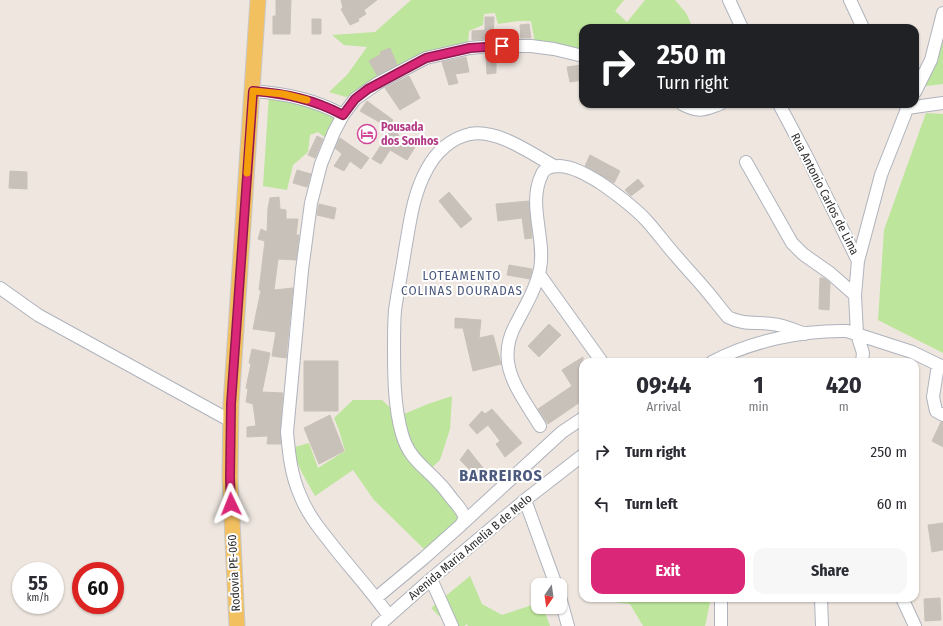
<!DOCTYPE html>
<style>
:root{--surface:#fff;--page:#f7f7f7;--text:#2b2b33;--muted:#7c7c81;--accent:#db2777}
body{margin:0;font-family:"Fira Sans Condensed",sans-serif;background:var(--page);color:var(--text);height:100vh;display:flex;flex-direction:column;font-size:15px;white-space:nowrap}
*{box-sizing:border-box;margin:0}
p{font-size:13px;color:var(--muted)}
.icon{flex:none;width:22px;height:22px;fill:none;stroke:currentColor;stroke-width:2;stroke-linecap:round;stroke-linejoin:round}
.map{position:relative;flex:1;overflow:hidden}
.side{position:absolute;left:579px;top:358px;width:340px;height:244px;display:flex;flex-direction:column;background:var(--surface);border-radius:12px;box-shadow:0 1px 3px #0004}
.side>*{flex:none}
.top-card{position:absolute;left:579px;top:24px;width:340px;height:84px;border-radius:12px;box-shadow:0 1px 3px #0004;background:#202124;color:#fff;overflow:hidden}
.needle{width:26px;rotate:193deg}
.fabs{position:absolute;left:531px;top:578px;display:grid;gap:8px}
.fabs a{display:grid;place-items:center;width:36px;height:36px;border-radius:8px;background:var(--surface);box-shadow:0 1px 3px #0004;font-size:20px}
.speed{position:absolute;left:12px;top:562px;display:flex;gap:8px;font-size:20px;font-weight:700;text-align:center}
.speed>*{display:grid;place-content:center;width:52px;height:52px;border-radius:50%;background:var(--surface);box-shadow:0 1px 3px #0004;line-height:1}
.speed small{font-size:10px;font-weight:400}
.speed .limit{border:6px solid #d22;background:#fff;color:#111}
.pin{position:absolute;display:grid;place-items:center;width:34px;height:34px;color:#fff;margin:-17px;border-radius:8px;box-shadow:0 2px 6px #0006}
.me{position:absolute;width:44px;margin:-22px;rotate:358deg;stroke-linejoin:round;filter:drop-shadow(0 0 3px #0008)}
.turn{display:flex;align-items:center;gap:14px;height:84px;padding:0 12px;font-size:18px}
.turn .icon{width:52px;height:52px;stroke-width:2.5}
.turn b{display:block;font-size:28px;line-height:34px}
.eta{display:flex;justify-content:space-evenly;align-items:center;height:68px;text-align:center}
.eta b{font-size:24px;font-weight:700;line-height:28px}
.action{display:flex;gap:8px;margin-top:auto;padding:8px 12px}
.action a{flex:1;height:46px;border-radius:12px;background:var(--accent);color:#fff;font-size:16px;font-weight:700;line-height:46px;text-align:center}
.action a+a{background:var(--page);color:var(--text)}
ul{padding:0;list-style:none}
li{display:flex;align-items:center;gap:12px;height:52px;padding:0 12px}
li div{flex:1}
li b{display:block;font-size:15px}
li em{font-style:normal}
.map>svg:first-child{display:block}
.green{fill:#bde59b}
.building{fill:#c7c1ba;stroke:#cac2b8}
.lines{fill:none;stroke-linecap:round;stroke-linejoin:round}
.minor-casing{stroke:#afb3bd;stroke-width:14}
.major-casing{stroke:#c8c8c8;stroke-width:17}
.minor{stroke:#fff;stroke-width:12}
.major{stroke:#f3c060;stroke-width:15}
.route-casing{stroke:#8e194d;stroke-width:10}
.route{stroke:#db2777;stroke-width:7}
.slow{stroke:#f59e0b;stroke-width:7}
.labels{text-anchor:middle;stroke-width:4;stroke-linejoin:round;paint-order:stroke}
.hotel-label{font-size:12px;font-weight:bold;fill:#b23c85;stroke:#fff;text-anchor:start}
.street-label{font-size:12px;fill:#2d2d2d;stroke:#fff}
.neighbourhood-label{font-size:13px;letter-spacing:1px;fill:#4c5a7f;stroke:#fff}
.district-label{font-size:16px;font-weight:bold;letter-spacing:1px;fill:#4c5a7f;stroke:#fff}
</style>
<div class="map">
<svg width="943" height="626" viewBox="0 0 943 626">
<rect width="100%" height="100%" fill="#eee6df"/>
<path class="green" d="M411 0H624L615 11 627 22 645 0H675L686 13 693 28H583V49L535 43 531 21H519L498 24 495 13 484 14 483 25 469 31 468 45 402 69 346 97 329 92 347 75 367 47 344 45 332 35 375 32Z
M943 31V84L926 86Z
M269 95 329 110 334 118 326 138 318 132 310 135 308 152 293 165 287 190 263 186Z
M926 113 943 114V353L878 320 884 230Z
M452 396 450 429 440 460 425 474 462 519 426 551 374 500 353 470 315 496 302 473 291 448 309 443 318 468 345 451 339 430 334 418 353 400H382L399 416 428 404Z
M470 576 482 604 502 615 538 603V607H543L550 626H468L467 624 464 626H449L431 608Z
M615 598H711L705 626H643L630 604 614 602Z"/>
<path class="building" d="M276 0H291L290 34H273V16H276Z
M341 0H377L364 10 366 14 358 19 359 21 350 25 341 9 343 8Z
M485 17H494L493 38 472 40V31L485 30Z
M312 19H321V34H312Z
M529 24 531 38H521L520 25Z
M390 48 397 65 377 75 369 61 381 54 380 52Z
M486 54H493V55H496V73L487 74Z
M466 57 469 72 455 74 458 83 449 85 442 62Z
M581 65 583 80 570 82 567 67Z
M409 76 420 98 400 110 385 88Z
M367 101 393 120 388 127 360 111Z
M391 130 399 135 398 137 415 147 407 160 390 150 381 164 372 159Z
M317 136 323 139 315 158 308 155Z
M340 138 369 158 361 169 350 161 344 171 334 166 342 154 335 148Z
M590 155 620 171 614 183 585 166Z
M297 170 311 174 307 187 293 183Z
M10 171 27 172V189L9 188Z
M638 179 644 186 631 196 625 190Z
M449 192 472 219 461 228 439 201Z
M279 197 280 209 286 210V219H298L296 235H299L296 260 278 259 274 290 293 288 286 358 272 356 276 332 253 329 261 290H259L265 241 258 239 261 229 267 232 268 208 270 198Z
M529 201 532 238 525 239 522 218 498 221 496 204Z
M319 204 336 208 334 219 317 215Z
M509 265 532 269 530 279 507 275Z
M820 278H824L830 283 829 310 819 309Z
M455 318 481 320 479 338 493 335 501 364 473 371 463 328H455Z
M549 324 561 335 539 357 528 346Z
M252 349 270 353 262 392 283 393 280 431 281 444H267L268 436 247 437V427L256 426 253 404 246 402 248 389 246 388 251 364 249 363Z
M583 357V400L548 424 538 409 572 386 562 370Z
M304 361H338V411H304Z
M492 409 522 443 505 457 496 444 500 441 488 425 477 434 469 425 482 411 485 414Z
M330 415 344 451 319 464 304 428Z
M941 422H943V447L932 441Z
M468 449 487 473 479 479 460 460Z
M943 523V550L932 552 928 525Z
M940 598 941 620 925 621 924 599Z"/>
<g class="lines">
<g class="minor-casing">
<path id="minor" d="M729 0 742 28
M850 0 863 28
M253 91C286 94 313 99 343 115
M915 92 931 60 943 13
M682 104C699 113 703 110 720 104
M779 104 806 155 858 261 855 295 857 334 863 353 862 362
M905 104 907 108 943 103
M746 162 792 243 803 254 830 273 855 295
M858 261 881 175 909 104
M539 274 602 362
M0 288 38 315 231 421
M712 362C751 341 803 330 847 331L912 352 943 367
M938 365 933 397 936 411 943 415
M540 426C519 391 493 363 517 322 526 305 536 288 540 269 546 238 527 204 542 174 545 167 553 166 560 166 574 167 587 175 599 182 615 193 632 205 646 220 657 232 666 245 677 257 686 268 696 278 705 289 713 298 720 308 728 317 743 325 756 322 772 324 784 325 794 330 805 334
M525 500 556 585
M463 523 562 432 583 418
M431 579 452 626
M560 597 568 626
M376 598 424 558 461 525 465 518C463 511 458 506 453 500 449 495 445 489 440 484 424 466 409 459 402 434 394 406 394 375 394 347 394 335 394 322 395 310 398 290 402 270 405 250 410 222 413 194 427 169 436 152 451 138 470 134 498 129 530 153 554 166
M821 598 822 626
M902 598 915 626
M389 616C371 590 349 567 330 542 318 527 307 513 300 495 291 475 289 454 287 432L302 270 311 203 321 164 334 132 343 115 355 99 378 83 426 58 470 48 491 46H531L554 49 583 56
M378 626 431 579 525 500 583 455
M721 626V598"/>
</g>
<g class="major-casing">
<path id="major" d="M237 626 230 478 231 404 258 0"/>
</g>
<use href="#minor" class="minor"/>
<use href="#major" class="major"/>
</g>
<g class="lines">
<g class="route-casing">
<path id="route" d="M231 504 230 478 231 404 253 91C286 94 313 99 343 115L355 99 368 89 426 58 470 48 502 46"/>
</g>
<use href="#route" class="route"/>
<path class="slow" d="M247 173 253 91 283 94 307 100"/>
</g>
<defs>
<g id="hotel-ring" transform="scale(1)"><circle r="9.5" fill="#fff" stroke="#d1479c" stroke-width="1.5"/><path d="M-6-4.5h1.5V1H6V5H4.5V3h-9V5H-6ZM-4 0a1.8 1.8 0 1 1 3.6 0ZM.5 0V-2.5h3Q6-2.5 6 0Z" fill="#d1479c"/></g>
</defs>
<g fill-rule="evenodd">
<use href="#hotel-ring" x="367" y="134"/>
</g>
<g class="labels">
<g class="hotel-label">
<text x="381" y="131">Pousada<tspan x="381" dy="14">dos Sonhos</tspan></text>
</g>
<g class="street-label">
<text transform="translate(825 194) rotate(63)" y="4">Rua Antonio Carlos de Lima</text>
<text transform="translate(470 547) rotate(-40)" y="4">Avenida Maria Amelia B de Melo</text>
<text transform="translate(234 573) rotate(-93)" y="4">Rodovia PE-060</text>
</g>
<g class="neighbourhood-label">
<text x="462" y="280">LOTEAMENTO<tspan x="462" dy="15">COLINAS DOURADAS</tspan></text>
</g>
<g class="district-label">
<text x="501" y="481">BARREIROS</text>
</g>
</g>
</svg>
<div class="fabs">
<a><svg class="needle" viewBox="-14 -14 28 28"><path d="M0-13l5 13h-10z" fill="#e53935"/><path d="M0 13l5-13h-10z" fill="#7c7c81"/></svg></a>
</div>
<div class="speed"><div>55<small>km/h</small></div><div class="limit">60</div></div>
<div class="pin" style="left:502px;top:46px;background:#d93025"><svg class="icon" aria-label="arrive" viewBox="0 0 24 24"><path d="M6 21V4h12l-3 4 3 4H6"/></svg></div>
<svg class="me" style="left:231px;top:504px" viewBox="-20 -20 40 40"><path d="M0-17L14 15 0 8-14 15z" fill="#db2777" stroke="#fff" stroke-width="4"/></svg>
<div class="top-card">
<div class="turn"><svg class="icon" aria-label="right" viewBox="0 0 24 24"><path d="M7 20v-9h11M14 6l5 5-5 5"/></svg><div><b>250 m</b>Turn right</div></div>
</div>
<section class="side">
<div class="eta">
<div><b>09:44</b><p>Arrival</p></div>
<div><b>1</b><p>min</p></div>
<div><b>420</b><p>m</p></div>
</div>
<ul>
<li><svg class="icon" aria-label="right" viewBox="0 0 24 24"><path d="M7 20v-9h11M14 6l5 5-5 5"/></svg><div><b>Turn right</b></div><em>250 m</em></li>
<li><svg class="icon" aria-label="left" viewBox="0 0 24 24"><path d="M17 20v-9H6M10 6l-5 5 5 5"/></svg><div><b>Turn left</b></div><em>60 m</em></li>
</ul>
<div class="action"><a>Exit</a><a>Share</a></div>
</section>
</div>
